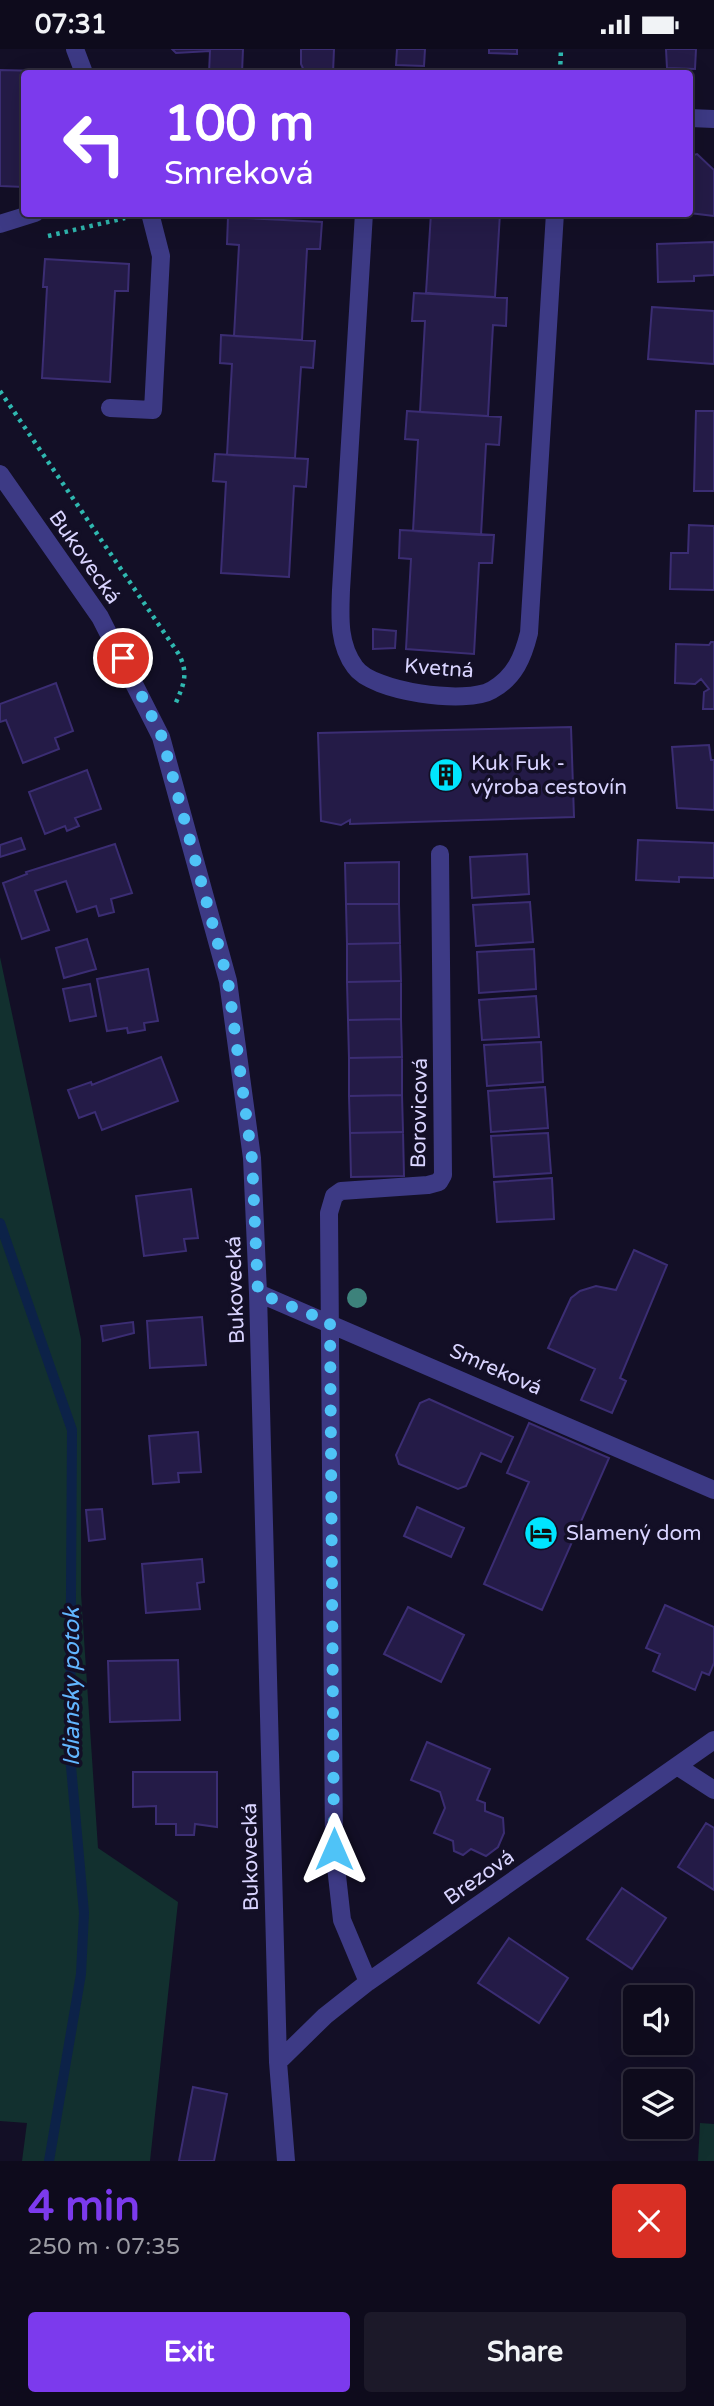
<!DOCTYPE html>
<meta charset="utf-8">
<style>
:root{--surface:#0e0b1c;--page:#1c1929;--text:#f1f3f6;--muted:#9b9ba3;--line:#2e2b3b;--accent:#7c3aed}
body{margin:0;font-family:"Varela Round",sans-serif;background:var(--page);color:var(--text);height:100vh;display:flex;flex-direction:column;font-size:26px;white-space:nowrap}
*{box-sizing:border-box;margin:0}
p{font-size:23px;color:var(--muted)}
.icon{flex:none;width:38px;height:38px;fill:none;stroke:currentColor;stroke-width:2;stroke-linecap:round;stroke-linejoin:round}
.map{position:relative;height:2112px;overflow:hidden}
.drawer{display:flex;flex-direction:column;background:var(--surface);flex:1}
.drawer>*{flex:none}
.hud{position:absolute;left:21px;top:21px;width:672px;height:147px;border-radius:7px;box-shadow:0 7px 28px #0002,0 0 0 2px var(--line);background:#7c3aed;color:#fff;overflow:hidden}
.controls{position:absolute;left:623px;top:1936px;display:grid;gap:14px}
.controls a{display:grid;place-items:center;width:70px;height:70px;border-radius:7px;background:var(--surface);box-shadow:0 7px 28px #0002,0 0 0 2px var(--line);font-size:35px}
.pin{position:absolute;display:grid;place-items:center;width:60px;height:60px;color:#fff;margin:-30px;border:4px solid #fff;border-radius:50%;box-shadow:0 2px 7px #0007}
.me{position:absolute;width:77px;margin:-38px;rotate:0deg;stroke-linejoin:round;filter:drop-shadow(0 0 5px #0008)}
.turn{display:flex;align-items:center;gap:24px;height:147px;padding:0 28px;font-size:32px}
.turn .icon{width:91px;height:91px;stroke-width:2.5}
.turn b{display:block;font-size:49px;line-height:60px}
.round{display:grid;place-items:center;flex:none;width:74px;height:74px;border-radius:7px;background:var(--page)}
.head{display:flex;align-items:center;justify-content:space-between;height:119px;padding:0 28px}
h1{font-size:42px;font-weight:700;line-height:52px;color:var(--accent)}
.cta{display:flex;gap:14px;margin-top:auto;padding:14px 28px}
.cta a{flex:1;height:80px;border-radius:7px;background:var(--accent);color:#fff;font-size:28px;font-weight:700;line-height:80px;text-align:center}
.cta a+a{background:var(--page);color:var(--text)}
.status{display:flex;justify-content:space-between;align-items:center;height:49px;padding:0 35px;background:var(--surface);direction:ltr}
.status svg{height:19px;fill:currentColor}
.map>svg:first-child{display:block}
.green{fill:#12302f}
.lines{fill:none;stroke-linecap:round;stroke-linejoin:round}
.stream{stroke:#0c2248;stroke-width:10}
.building{fill:#241b47;stroke:#3b2d73;stroke-width:2}
.path{stroke:#2fb8b0;stroke-width:4.5;stroke-dasharray:3.5 5;stroke-linecap:butt}
.minor{stroke:#3d3a85;stroke-width:18}
.tree{fill:#3d827b}
.route{stroke:#4fc3f7;stroke-width:12;stroke-dasharray:0 21.6}
.labels{text-anchor:middle;stroke-width:7;stroke-linejoin:round;paint-order:stroke}
.street-label{font-size:21px;fill:#d9d4ff;stroke:#130f26}
.poi-label{font-size:21px;fill:#d9d4ff;stroke:#130f26;text-anchor:start}
.water-label{font-size:23px;font-style:italic;fill:#62b6ff;stroke:#130f26}
</style>
<div class="status"><b>07:31</b><svg viewBox="0 0 49 12"><path d="M0 12V9h3v3zM5 12V6h3v6zM10 12V3h3v9zM15 12V0h3v12zM26 1h20v11H26zM47 4h2v5h-2z"/></svg></div>
<div class="map">
<svg width="714" height="2112" viewBox="0 0 714 2112">
<rect width="100%" height="100%" fill="#130f26"/>
<path class="green" d="M0 908 81 1290V1545L98 1799 178 1853 150 2112H22L27 2074 0 2072Z
M700 2074 714 2075V2112H698Z"/>
<g class="lines">
<path class="stream" d="M0 1174 72 1381 70 1706 84 1864 81 1925 49 2112"/>
</g>
<path class="building" d="M172 0H243L242 24H209L210 2 176 4Z
M301 0H334L333 24H305L301 15Z
M397 0H425L424 17 396 16Z
M489 0H517V5L489 4Z
M666 0H696L695 20 667 19Z
M0 21 40 22V24H24V138L0 137Z
M697 105 714 121V167L690 164V107Z
M431 164H500L495 248 426 244Z
M228 168 322 173 320 200H307L302 291 234 287 239 196 227 195Z
M714 193V226L694 227V232L658 233 657 195Z
M45 210 129 215 128 242H115L110 333 42 329 47 238H43Z
M414 244 507 249 506 277 493 276 488 367 420 363 425 272H412Z
M652 258 714 262V315L648 310Z
M221 286 315 292 313 319 301 318 295 409 227 406 232 315 220 314Z
M407 362 501 368 499 396 486 395 481 486 413 482 418 391 405 390Z
M696 362H714V442H694Z
M215 405 308 410 306 438 294 437 289 528 221 524 226 433 213 432Z
M689 476 714 477V541L670 540 671 504H688Z
M400 481 494 486 492 514H479L474 605 406 600 411 510 399 509Z
M373 580 396 582 395 599 373 600Z
M711 593H714V660H703L704 643 709 640 701 630 695 635 675 634 676 595 709 596Z
M56 634 73 682 55 689 59 700 23 714 6 671 0 673V655Z
M571 678 574 768 350 775V771L341 776 321 772 318 684Z
M709 696 711 711H714V761L677 759 672 698Z
M87 721 101 760 75 769 79 777 67 782 65 777 45 785 29 743Z
M21 789 25 800 0 808V796Z
M638 791 714 794V829L679 828V833L636 831Z
M115 795 132 844 111 850 114 863 99 867 96 857 77 863 66 832 35 842 49 881 22 890 3 834 27 825 26 823Z
M527 805 529 845 472 849 470 808Z
M399 813V855H346L345 814Z
M530 853 533 893 476 897 473 856Z
M346 855H399L400 894 347 895Z
M87 890 96 920 64 929 56 899Z
M400 894 401 932 347 933V895Z
M534 900 536 940 479 944 477 903Z
M148 920 158 972 144 974 145 981 128 984 127 979 107 982 97 930Z
M401 932V970L348 971 347 933Z
M90 935 96 967 70 972 63 940Z
M536 947 539 988 482 991 479 951Z
M401 970 402 1008 349 1009 348 971Z
M541 993 543 1033 487 1037 484 996Z
M161 1008 178 1052 102 1081 95 1063 79 1069 68 1041 91 1033 92 1036Z
M402 1008V1046L349 1047V1009Z
M545 1038 548 1079 491 1083 488 1042Z
M402 1046 403 1083 350 1084 349 1047Z
M403 1083 404 1127 351 1128 350 1084Z
M548 1084 551 1124 494 1128 491 1087Z
M552 1129 554 1170 497 1173 494 1133Z
M191 1140 198 1189 184 1190 186 1202 144 1207 136 1147Z
M634 1201 667 1216 620 1329 626 1332 612 1364 581 1351 595 1320 548 1299 571 1249 580 1242 596 1237 616 1241Z
M202 1268 206 1316 150 1319 147 1272Z
M133 1273 134 1284 103 1292 101 1277Z
M429 1350 513 1388 501 1413 481 1404 466 1437 458 1440 399 1415 396 1406 420 1354Z
M529 1374 609 1409 542 1561 484 1535 529 1433 507 1424Z
M198 1383 201 1423 178 1424 179 1433 153 1435 149 1387Z
M417 1458 464 1479 451 1508 404 1487Z
M102 1460 105 1490 89 1492 86 1461Z
M202 1510 204 1533 197 1534 200 1560 146 1564 142 1515Z
M665 1556 714 1578V1614L709 1626 702 1623 695 1641 653 1622 660 1605 646 1599Z
M408 1558 464 1586 441 1633 384 1605Z
M178 1611 180 1671 110 1673 108 1612Z
M427 1693 490 1720 477 1751 485 1754V1762L503 1769 504 1784 498 1798 486 1807 471 1800 463 1806 454 1802 453 1792 434 1784 445 1759 440 1743 411 1731Z
M133 1723H217V1778L195 1775 194 1786H176V1775H156V1757L133 1758Z
M706 1774 714 1779V1841L678 1818Z
M622 1839 666 1869 632 1920 587 1890Z
M509 1889 568 1929 539 1974 478 1934Z
M193 2038 227 2045 214 2112H179Z"/>
<g class="lines">
<path class="path" d="M560 24 561 0
M48 187 125 169
M0 342 178 604C190 625 183 637 174 658"/>
<path class="minor" d="M75 0 84 24
M690 69 714 70
M364 164 341 541C340 568 338 595 355 618 372 643 467 656 492 641 515 628 523 608 529 584L555 164
M0 175 35 164
M110 359 153 361 161 207 150 164
M0 425 100 568 161 688 228 932 252 1109 258 1244 278 2013 286 2112
M258 1244 714 1441
M677 1717 714 1741
M368 1933 342 1871 334 1800 329 1164 334 1147 341 1142 428 1136 439 1133 443 1126 440 805
M278 2013 325 1967 368 1933 714 1691"/>
</g>
<circle class="tree" cx="357" cy="1249" r="10"/>
<g class="lines">
<path class="route" d="M123 609 162 688 228 932 252 1110 258 1244 330 1273 334 1800"/>
</g>
<defs>
<g id="building-disc" transform="scale(1.75)"><circle r="9.5" fill="#00e5ff" stroke="#130f26"/><path d="M-4-6H4V6H1V3H-1V6H-4ZM-2.5-4.3h1.7v1.8h-1.7ZM.8-4.3h1.7v1.8H.8ZM-2.5-1h1.7V.8h-1.7ZM.8-1h1.7V.8H.8Z" fill="#111"/></g>
<g id="hotel-disc" transform="scale(1.75)"><circle r="9.5" fill="#00e5ff" stroke="#130f26"/><path d="M-6-4.5h1.5V1H6V5H4.5V3h-9V5H-6ZM-4 0a1.8 1.8 0 1 1 3.6 0ZM.5 0V-2.5h3Q6-2.5 6 0Z" fill="#111"/></g>
</defs>
<g fill-rule="evenodd">
<use href="#building-disc" x="446" y="726"/>
<use href="#hotel-disc" x="541" y="1484"/>
</g>
<g class="labels">
<g class="street-label">
<text transform="translate(85 508) rotate(55)" y="7">Bukovecká</text>
<text transform="translate(439 619) rotate(4)" y="7">Kvetná</text>
<text transform="translate(419 1064) rotate(-89)" y="7">Borovicová</text>
<text transform="translate(235 1241) rotate(-92)" y="7">Bukovecká</text>
<text transform="translate(496 1320) rotate(24)" y="7">Smreková</text>
<text transform="translate(250 1808) rotate(-91)" y="7">Bukovecká</text>
<text transform="translate(479 1828) rotate(-35)" y="7">Brezová</text>
</g>
<g class="poi-label">
<text x="471" y="721">Kuk Fuk -<tspan x="471" dy="24">výroba cestovín</tspan></text>
<text x="566" y="1491">Slamený dom</text>
</g>
<g class="water-label">
<text transform="translate(71 1638) rotate(-90)" y="8">Idiansky potok</text>
</g>
</g>
</svg>
<div class="controls">
<a><svg class="icon" aria-label="sound" viewBox="0 0 24 24"><path d="M4 9h4l5-4v14l-5-4H4zM17 9q2 3 0 6"/></svg></a>
<a><svg class="icon" aria-label="layers" viewBox="0 0 24 24"><path d="M12 4l9 5-9 5-9-5zM3 14l9 5 9-5"/></svg></a>
</div>
<div class="pin" style="left:123px;top:609px;background:#d93025"><svg class="icon" aria-label="arrive" viewBox="0 0 24 24"><path d="M6 21V4h12l-3 4 3 4H6"/></svg></div>
<svg class="me" style="left:334px;top:1800px" viewBox="-20 -20 40 40"><path d="M0-17L14 15 0 8-14 15z" fill="#4fc3f7" stroke="#fff" stroke-width="4"/></svg>
<div class="hud">
<div class="turn"><svg class="icon" aria-label="left" viewBox="0 0 24 24"><path d="M17 20v-9H6M10 6l-5 5 5 5"/></svg><div><b>100 m</b>Smreková</div></div>
</div>
</div>
<section class="drawer">
<div class="head"><div><h1>4 min</h1><p>250 m · 07:35</p></div><a class="round" style="background:#d93025;color:#fff"><svg class="icon" aria-label="close" viewBox="0 0 24 24"><path d="M6 6l12 12M18 6L6 18"/></svg></a></div>
<div class="cta"><a>Exit</a><a>Share</a></div>
</section>
